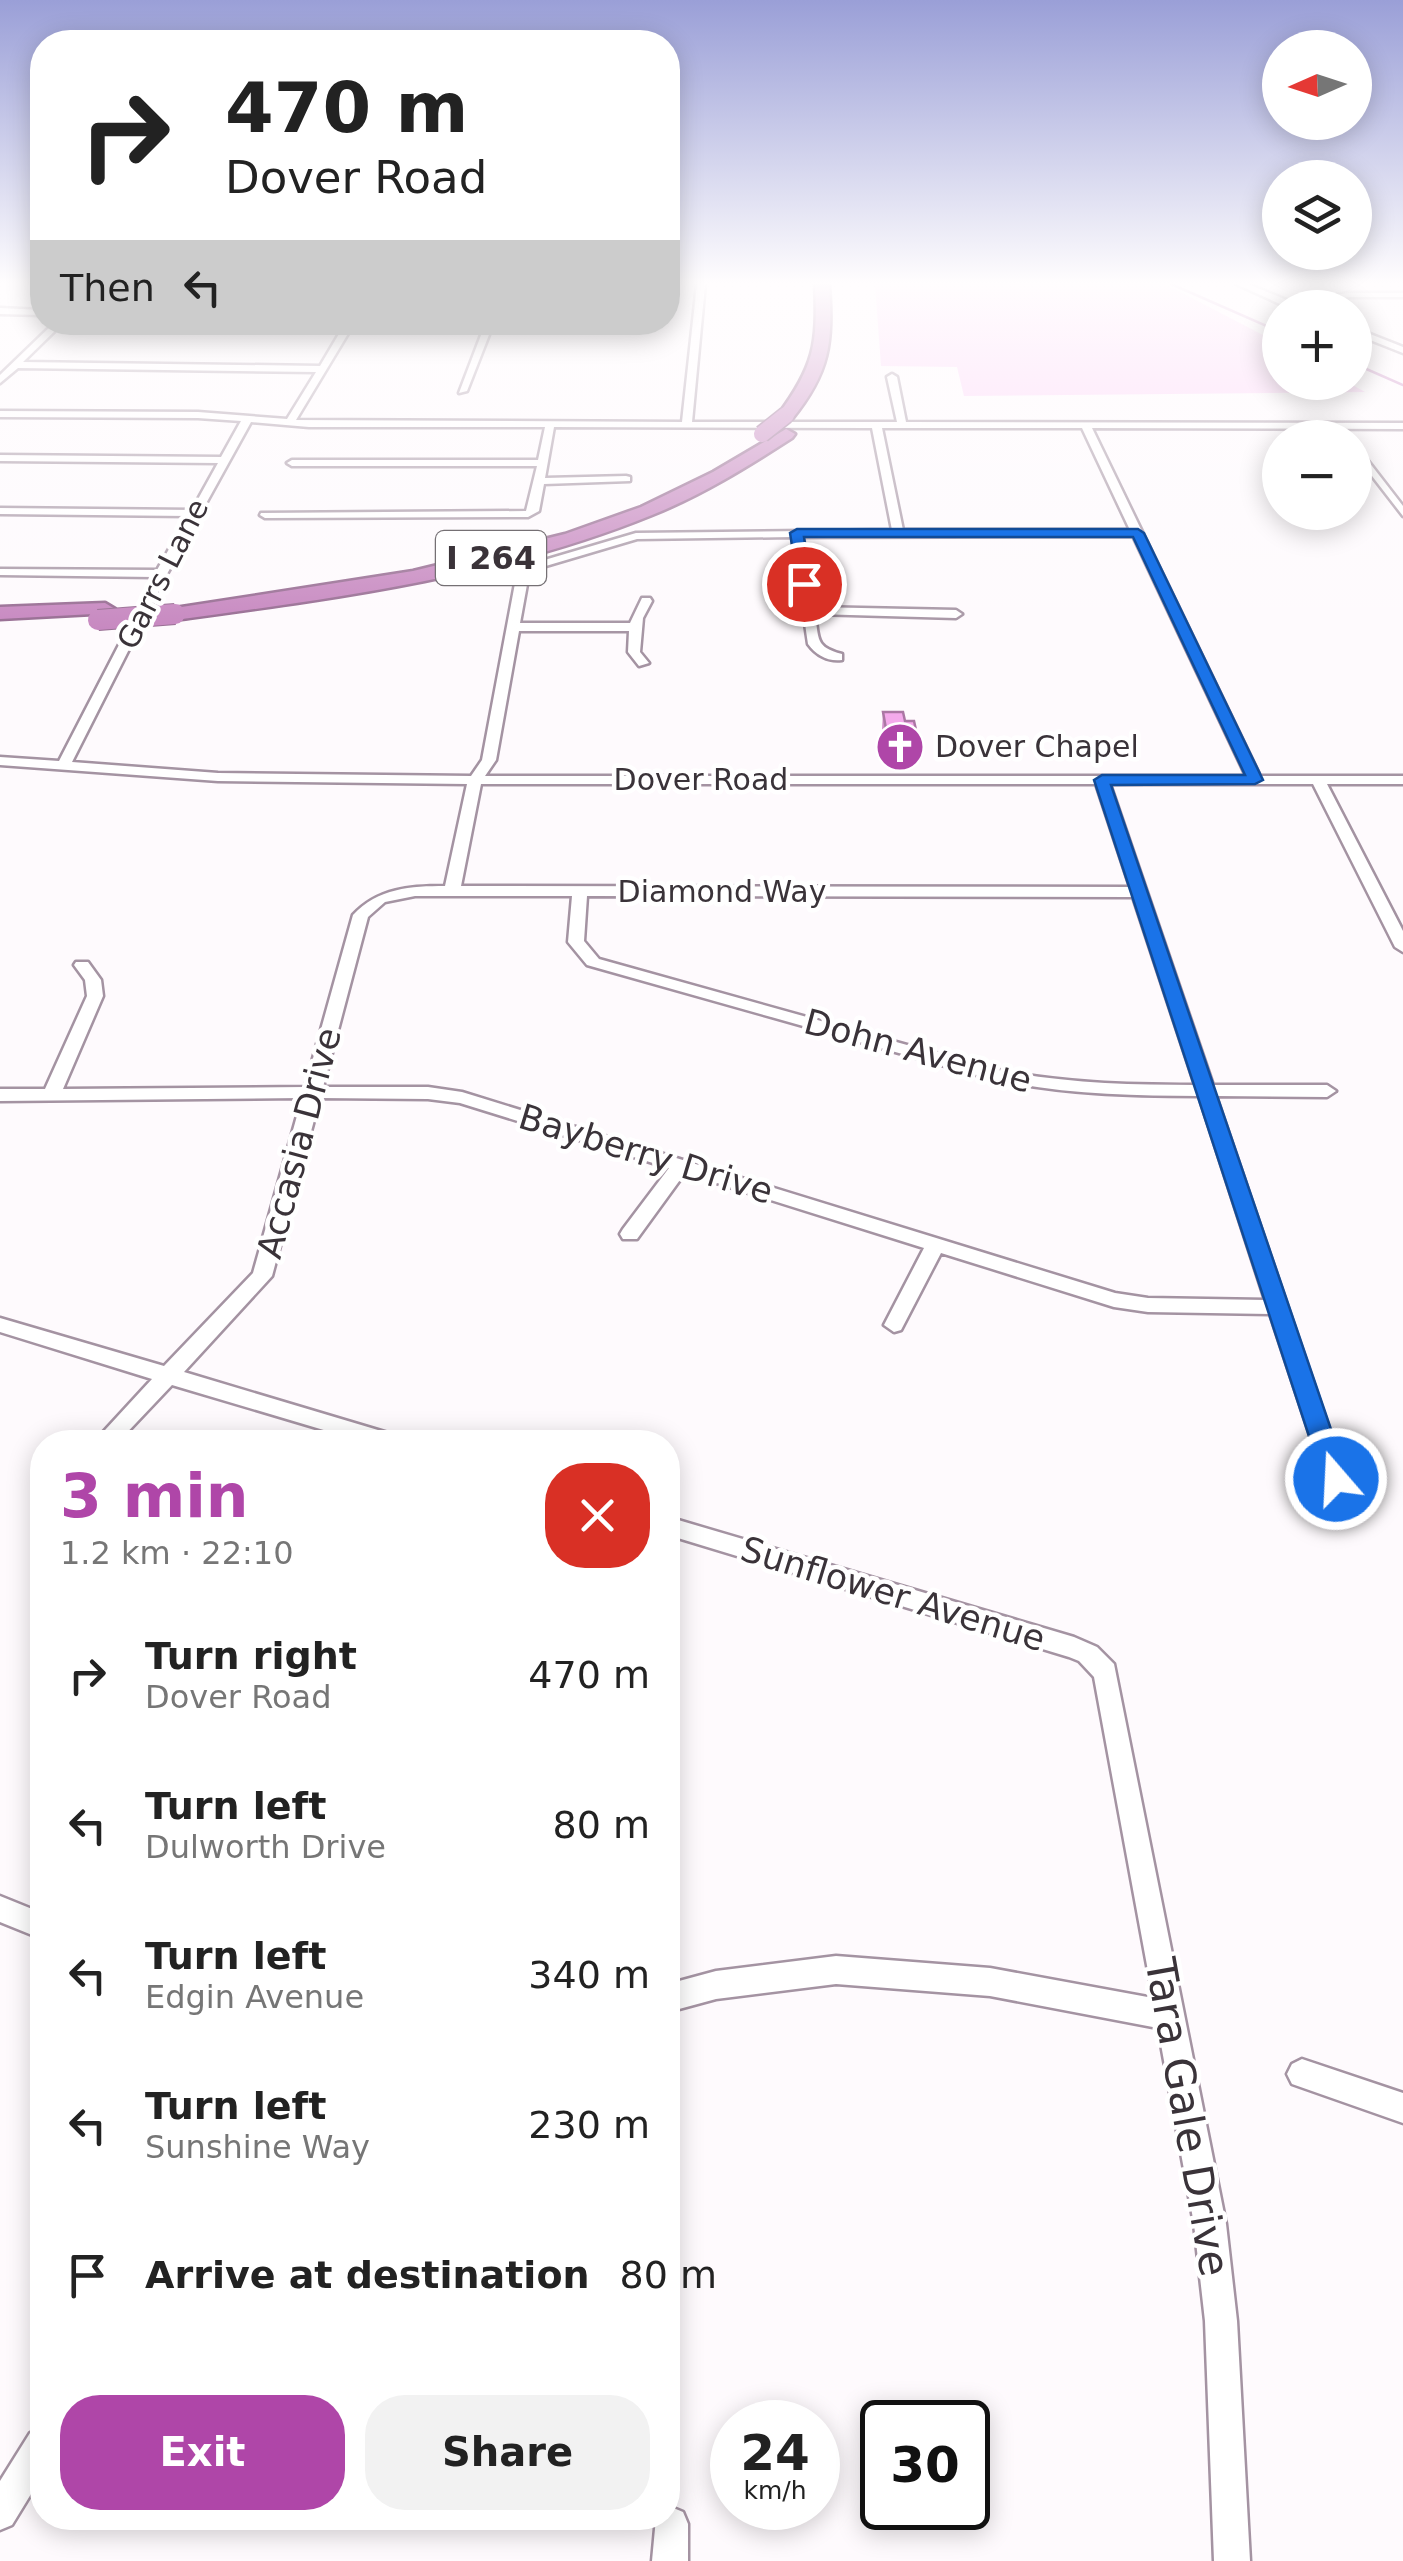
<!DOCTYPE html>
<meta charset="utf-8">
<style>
:root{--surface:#fff;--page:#f2f2f2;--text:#222;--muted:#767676;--accent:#af46a8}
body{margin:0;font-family:"DejaVu Sans",sans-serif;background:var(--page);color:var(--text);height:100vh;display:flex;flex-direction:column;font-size:38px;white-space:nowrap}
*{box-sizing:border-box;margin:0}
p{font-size:32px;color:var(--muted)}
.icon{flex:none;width:55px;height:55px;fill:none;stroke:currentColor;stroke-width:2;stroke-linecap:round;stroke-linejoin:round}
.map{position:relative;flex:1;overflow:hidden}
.side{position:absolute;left:30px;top:1430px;width:650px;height:1100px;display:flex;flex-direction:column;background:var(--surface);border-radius:40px;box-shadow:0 5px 25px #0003}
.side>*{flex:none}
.hud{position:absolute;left:30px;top:30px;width:650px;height:305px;border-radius:40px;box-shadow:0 5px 25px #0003;background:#fff;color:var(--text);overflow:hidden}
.needle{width:65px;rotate:267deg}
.tools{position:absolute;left:1262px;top:30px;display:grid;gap:20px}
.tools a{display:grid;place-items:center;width:110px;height:110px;border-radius:50%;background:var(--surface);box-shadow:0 5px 25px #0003;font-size:50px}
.speed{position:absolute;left:710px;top:2400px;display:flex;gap:20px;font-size:50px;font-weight:700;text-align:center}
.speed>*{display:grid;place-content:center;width:130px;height:130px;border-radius:50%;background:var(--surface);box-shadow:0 5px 25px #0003;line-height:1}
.speed small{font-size:25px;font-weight:400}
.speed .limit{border:5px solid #111;border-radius:15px;background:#fff;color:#111}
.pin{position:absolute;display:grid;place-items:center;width:85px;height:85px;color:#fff;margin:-42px;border:5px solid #fff;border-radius:50%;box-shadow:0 2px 10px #0007}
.me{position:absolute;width:110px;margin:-55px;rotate:341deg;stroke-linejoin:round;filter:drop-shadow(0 0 8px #0008)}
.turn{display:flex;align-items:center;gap:35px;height:210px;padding:0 30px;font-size:45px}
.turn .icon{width:130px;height:130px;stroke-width:2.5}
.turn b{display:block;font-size:70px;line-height:85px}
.then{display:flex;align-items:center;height:95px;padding:0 30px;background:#0003;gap:20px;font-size:38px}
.round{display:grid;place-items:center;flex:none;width:105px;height:105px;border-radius:40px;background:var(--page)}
.head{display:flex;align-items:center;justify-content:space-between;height:170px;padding:0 30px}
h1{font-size:60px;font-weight:700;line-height:75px;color:var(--accent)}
.action{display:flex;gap:20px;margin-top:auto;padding:20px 30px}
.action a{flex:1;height:115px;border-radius:40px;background:var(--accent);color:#fff;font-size:40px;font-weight:700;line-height:115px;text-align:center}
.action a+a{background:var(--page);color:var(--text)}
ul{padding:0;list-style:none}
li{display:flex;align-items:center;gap:30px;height:150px;padding:0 30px}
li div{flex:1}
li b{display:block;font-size:38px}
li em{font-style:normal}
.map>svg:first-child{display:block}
.green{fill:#fccdf6}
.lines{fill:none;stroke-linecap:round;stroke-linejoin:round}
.stream{stroke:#c57fbe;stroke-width:2.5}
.street-casing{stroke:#a493a2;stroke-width:5}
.highway-casing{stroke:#94688f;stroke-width:5}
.street{fill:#fff;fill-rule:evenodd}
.highway{fill:#c584be;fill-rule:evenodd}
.highway-bridge-far1-casing{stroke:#94688f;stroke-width:19;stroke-linecap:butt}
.highway-bridge-casing{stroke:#94688f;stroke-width:22;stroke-linecap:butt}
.highway-bridge-far1{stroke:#c584be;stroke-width:16}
.highway-bridge{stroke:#c584be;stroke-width:20}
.wall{fill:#d292ca}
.building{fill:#f4aaeb;stroke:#ab77a4;stroke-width:2.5}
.route{fill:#1a73e8;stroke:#114b97;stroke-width:2.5}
.labels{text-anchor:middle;stroke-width:9;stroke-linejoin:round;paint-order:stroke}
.far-street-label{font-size:30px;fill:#3a3339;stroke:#fff}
.far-poi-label{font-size:30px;fill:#3a3339;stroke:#fff;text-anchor:start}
.shield{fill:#fff;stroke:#757074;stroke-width:2.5}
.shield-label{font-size:32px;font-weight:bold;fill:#3a3339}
.street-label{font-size:35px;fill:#3a3339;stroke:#fff}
.near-street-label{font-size:42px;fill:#3a3339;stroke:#fff}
</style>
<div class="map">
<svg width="1403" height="2561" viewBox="0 0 1403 2561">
<rect width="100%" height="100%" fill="#fefafd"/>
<path class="green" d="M875 284H1165L1280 344V382L1349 383 1365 392 964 396 957 367 881 366Z"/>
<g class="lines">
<path class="stream" d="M1171 284 1280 332
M1355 364 1403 385"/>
<g class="street-casing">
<path id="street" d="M697 284H705L692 422H897L887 377 892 374 897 377 906 422 1403 423V429L1092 428 1260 776H1403V784H1327L1403 931V952L1395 947 1313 784H1110L1213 1085H1327L1336 1091 1327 1097 1216 1096 1358 1514 1355 1520 1347 1523 1339 1520 1336 1514 1270 1314 1148 1312 1114 1307 941 1253 901 1330 894 1332 884 1325 924 1248 685 1173 637 1239H623L620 1234 623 1229 669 1168 460 1103 428 1099 320 1098 272 1276 184 1372 398 1436 401 1442H364L172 1385 118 1442H94L152 1379 0 1332V1318L164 1366 253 1273 302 1098 0 1101V1089H45L87 996 85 980 74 965 76 962H88L101 980 103 996 63 1089 305 1087 353 915C378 888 411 886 445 886L467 784 218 781 0 765V757L59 761 154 577 0 575V569L157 570 188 516 0 514V508L192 510 218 463 0 461V455L221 457 241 421 198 418 0 417V411L198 412 287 419 316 372 18 368 0 383V375L55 322H64L23 362 320 366 346 322H355L296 420 682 422ZM251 422 309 427H545L538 460H292L287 463 292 466H537L526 511 261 513 260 515 265 518 528 517 539 511 544 484 630 481V477L626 476 545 478 554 427 872 428 892 530 636 533 531 564 516 578 482 760 471 776 218 773 72 762 167 574ZM882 428H1082L1130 530H903ZM1133 536 1246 776H485L496 760 519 631H629L628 652 639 666 649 663 640 652 643 618 652 601 650 598H642L630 623H520L528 579 539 568 637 539 792 537 808 644C816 655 828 662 842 660V654C815 647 819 639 815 614L956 618 962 614 956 610 814 607 803 537ZM481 784H1096L1130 887 461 886ZM415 896H572L568 942 587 965 991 1079C1061 1094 1128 1096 1199 1096L1265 1300 1148 1298 1115 1293 462 1092 428 1087H323L368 917 385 902ZM587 896 1133 897 1195 1085C1126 1085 1061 1083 993 1069L599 959 584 941Z
M1236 284H1248L1289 301 1349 293H1403V297H1349L1289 308Z
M0 308 42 310V315L0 314Z
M486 322H494L467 391 459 393Z
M1355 328 1403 347V353L1355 334Z
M1355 444 1403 506V516L1355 454Z
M668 1517 1074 1637 1097 1647 1114 1664 1226 2224 1237 2321 1250 2561H1214L1205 2321 1194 2224 1158 2028 990 1996 836 1984 716 1999 668 2012V1984L716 1971 836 1956 990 1968 1153 1998 1094 1677 1079 1661 1069 1657 668 1535Z
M0 1896 42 1913V1939L0 1922Z
M1302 2059 1403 2093V2123L1292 2084 1287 2074 1292 2064Z
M42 2428V2476L12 2525 0 2530V2481L30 2433Z
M671 2507 683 2512 688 2524V2561H652L656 2518H668V2508Z"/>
</g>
<g class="highway-casing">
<path id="highway" d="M815 284H829C833 343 830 372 792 419L786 420 778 415C814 367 818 344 815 284Z
M786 429 795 434 792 438C747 467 702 495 652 515 500 577 336 598 175 620L164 614 175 608 413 571 565 534 641 507 713 472Z
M105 603 115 609 112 613 0 619V607Z"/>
</g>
<use href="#street" class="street"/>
<use href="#highway" class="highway"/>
<g class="highway-bridge-far1-casing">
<path id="highway-bridge-far1" d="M762 434 786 415"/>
</g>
<g class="highway-bridge-casing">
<path id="highway-bridge" d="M98 620 175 614"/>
</g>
<use href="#highway-bridge-far1" class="highway-bridge-far1"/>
<use href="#highway-bridge" class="highway-bridge"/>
</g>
<path class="wall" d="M883 712 918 739 916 756H886L882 729Z"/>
<path class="building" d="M883 712H903L905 721H914L918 739 888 740Z"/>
<linearGradient id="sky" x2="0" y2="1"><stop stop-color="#9a9fd7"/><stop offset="0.44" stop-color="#fffdfe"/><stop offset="1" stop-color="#fffdfe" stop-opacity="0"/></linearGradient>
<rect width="1403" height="643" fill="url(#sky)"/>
<path class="route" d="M797 529H1138L1144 533 1263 780 1255 784 1111 785 1348 1479 1345 1486H1327L1323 1479 1094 780 1102 775H1245L1133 537H804L811 584 804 588 798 584 790 533Z"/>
<defs>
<g id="church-disc" transform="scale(2.5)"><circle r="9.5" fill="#af46a8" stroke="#fff"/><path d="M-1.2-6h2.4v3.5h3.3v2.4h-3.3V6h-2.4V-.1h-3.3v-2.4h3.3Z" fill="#fff"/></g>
</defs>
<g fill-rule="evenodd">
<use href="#church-disc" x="900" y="747"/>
</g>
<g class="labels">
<g class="far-street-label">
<text transform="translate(163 574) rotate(-63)" y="10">Garrs Lane</text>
<text x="701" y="790">Dover Road</text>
<text x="722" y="902">Diamond Way</text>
</g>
<g class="far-poi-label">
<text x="935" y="757">Dover Chapel</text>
</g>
<rect class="shield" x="436" y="531" width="110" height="54" rx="8"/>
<g class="shield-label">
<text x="491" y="569">I 264</text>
</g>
<g class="street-label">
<text transform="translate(918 1051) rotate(15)" y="12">Dohn Avenue</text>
<text transform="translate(299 1143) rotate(-75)" y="12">Accasia Drive</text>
<text transform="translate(646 1154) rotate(17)" y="12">Bayberry Drive</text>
<text transform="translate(893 1594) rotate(17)" y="12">Sunflower Avenue</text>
</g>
<g class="near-street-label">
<text transform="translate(1188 2117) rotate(80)" y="15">Tara Gale Drive</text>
</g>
</g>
</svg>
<div class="tools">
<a><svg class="needle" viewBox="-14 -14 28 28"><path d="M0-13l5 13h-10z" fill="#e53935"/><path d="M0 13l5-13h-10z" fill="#767676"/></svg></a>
<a><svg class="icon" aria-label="layers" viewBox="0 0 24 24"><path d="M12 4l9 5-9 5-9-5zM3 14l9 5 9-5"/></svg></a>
<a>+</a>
<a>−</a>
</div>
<div class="speed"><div>24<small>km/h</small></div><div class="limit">30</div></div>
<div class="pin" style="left:804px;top:584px;background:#d93025"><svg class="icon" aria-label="arrive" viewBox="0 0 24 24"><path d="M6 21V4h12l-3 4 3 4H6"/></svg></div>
<svg class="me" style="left:1336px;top:1479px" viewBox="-20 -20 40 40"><circle r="17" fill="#1a73e8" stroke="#fff" stroke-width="3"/><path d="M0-11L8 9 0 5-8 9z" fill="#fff"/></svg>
<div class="hud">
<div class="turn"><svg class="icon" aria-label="right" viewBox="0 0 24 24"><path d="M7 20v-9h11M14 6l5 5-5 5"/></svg><div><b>470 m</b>Dover Road</div></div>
<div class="then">Then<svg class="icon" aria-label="left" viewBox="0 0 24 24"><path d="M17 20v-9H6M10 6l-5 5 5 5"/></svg></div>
</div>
<section class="side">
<div class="head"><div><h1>3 min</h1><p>1.2 km · 22:10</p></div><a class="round" style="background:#d93025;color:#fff"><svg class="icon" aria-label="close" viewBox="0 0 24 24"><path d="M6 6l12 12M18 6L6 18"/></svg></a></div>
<ul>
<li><svg class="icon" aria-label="right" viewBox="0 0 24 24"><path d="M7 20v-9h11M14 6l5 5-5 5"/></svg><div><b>Turn right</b><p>Dover Road</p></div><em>470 m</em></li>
<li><svg class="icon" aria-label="left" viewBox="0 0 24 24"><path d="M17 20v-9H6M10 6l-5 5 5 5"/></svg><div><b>Turn left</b><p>Dulworth Drive</p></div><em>80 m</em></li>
<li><svg class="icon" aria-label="left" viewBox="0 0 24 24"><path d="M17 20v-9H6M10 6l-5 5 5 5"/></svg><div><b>Turn left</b><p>Edgin Avenue</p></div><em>340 m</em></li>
<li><svg class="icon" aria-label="left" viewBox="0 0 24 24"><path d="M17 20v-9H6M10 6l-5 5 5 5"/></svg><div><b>Turn left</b><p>Sunshine Way</p></div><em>230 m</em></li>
<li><svg class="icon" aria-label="arrive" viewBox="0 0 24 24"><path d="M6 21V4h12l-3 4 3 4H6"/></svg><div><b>Arrive at destination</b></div><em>80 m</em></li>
</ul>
<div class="action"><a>Exit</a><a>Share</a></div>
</section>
</div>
